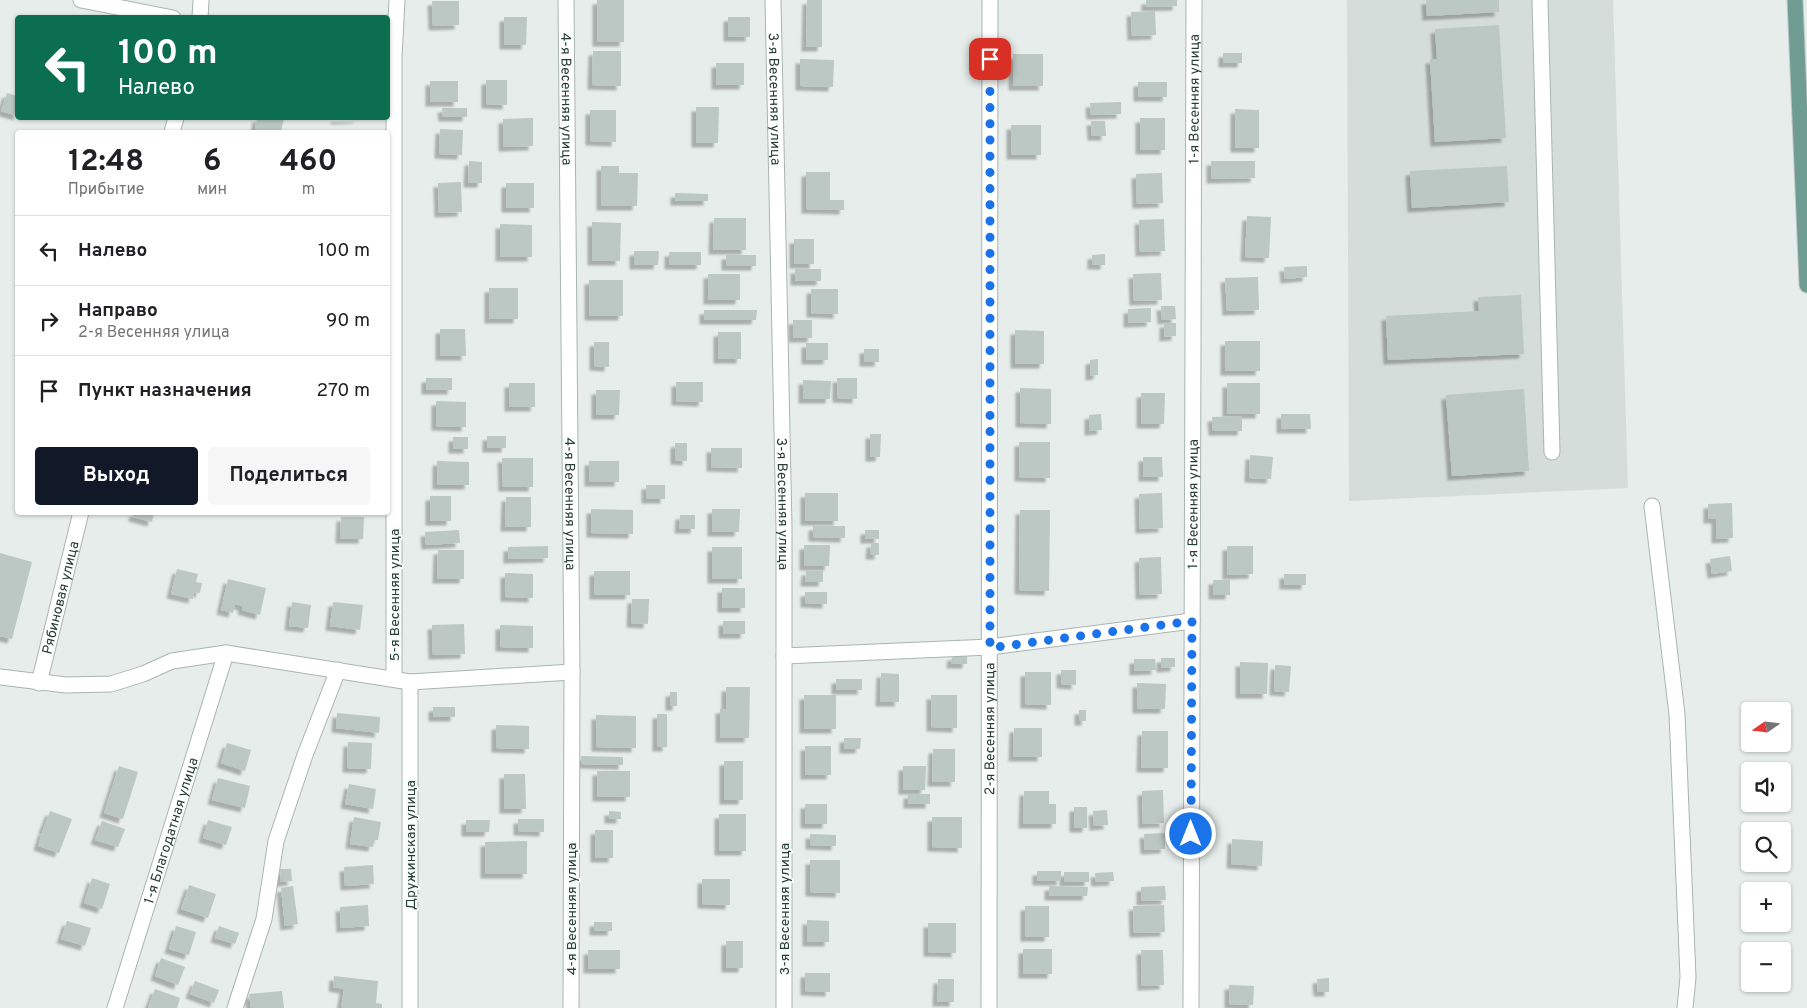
<!DOCTYPE html>
<html lang="ru">
<meta charset="utf-8">
<style>
:root{--surface:#fff;--page:#f6f6f6;--text:#202124;--muted:#757577;--line:#e0e0e0;--accent:#111827}
body{margin:0;font-family:Overpass,sans-serif;background:var(--page);color:var(--text);height:100vh;display:flex;flex-direction:column;font-size:19px;white-space:nowrap}
*{box-sizing:border-box;margin:0}
p{font-size:16px;color:var(--muted)}
.icon{flex:none;width:28px;height:28px;fill:none;stroke:currentColor;stroke-width:2;stroke-linecap:round;stroke-linejoin:round}
.map{position:relative;flex:1;overflow:hidden}
.panel{position:absolute;left:15px;top:130px;width:375px;height:385px;display:flex;flex-direction:column;background:var(--surface);border-radius:5px;box-shadow:0 1px 4px #0004}
.panel>*{flex:none}
.guide{position:absolute;left:15px;top:15px;width:375px;height:105px;border-radius:5px;box-shadow:0 1px 4px #0004;background:#0b6e4f;color:#fff;overflow:hidden}
.needle{width:32px;rotate:256deg}
.tools{position:absolute;left:1741px;top:702px;display:grid;gap:10px}
.tools a{display:grid;place-items:center;width:50px;height:50px;border-radius:5px;background:var(--surface);box-shadow:0 1px 4px #0004;font-size:25px}
.pin{position:absolute;display:grid;place-items:center;width:42px;height:42px;color:#fff;margin:-21px;border-radius:10px;box-shadow:0 2px 8px #0006}
.me{position:absolute;width:55px;margin:-28px;rotate:0deg;stroke-linejoin:round;filter:drop-shadow(0 0 4px #0008)}
.turn{display:flex;align-items:center;gap:18px;height:105px;padding:0 20px;font-size:22px}
.turn .icon{width:65px;height:65px;stroke-width:2.5}
.turn b{display:block;font-size:35px;line-height:42px}
.eta{display:flex;justify-content:space-evenly;align-items:center;height:85px;text-align:center}
.eta b{font-size:30px;font-weight:700;line-height:35px}
.action{display:flex;gap:10px;margin-top:auto;padding:10px 20px}
.action a{flex:1;height:58px;border-radius:5px;background:var(--accent);color:#fff;font-size:20px;font-weight:700;line-height:58px;text-align:center}
.action a+a{background:var(--page);color:var(--text)}
ul{padding:0;list-style:none}
li{display:flex;align-items:center;gap:15px;height:70px;padding:0 20px;border-top:1px solid var(--line)}
li div{flex:1}
li b{display:block;font-size:19px}
li em{font-style:normal}
.map>svg:first-child{display:block}
.built{fill:#d4ddd9}
.building{fill:#bcc8c3;filter:url(#shadow)}
.lines{fill:none;stroke-linecap:round;stroke-linejoin:round}
.minor-casing{stroke:#a9b5b1;stroke-width:17}
.major-casing{stroke:#c3c9c7;stroke-width:17}
.minor{stroke:#fff;stroke-width:15}
.major{stroke:#709d93;stroke-width:15}
.route{stroke:#1a73e8;stroke-width:9;stroke-dasharray:0 16.2}
.labels{text-anchor:middle;stroke-width:4;stroke-linejoin:round;paint-order:stroke}
.street-label{font-size:14px;fill:#273d38;stroke:#f6faf8}
</style>
<div class="map">
<svg width="1807" height="1008" viewBox="0 0 1807 1008">
<defs>
<filter id="shadow"><feDropShadow dx="-4.5" dy="4.5" stdDeviation="1" flood-color="#0004"/></filter>
</defs>
<rect width="100%" height="100%" fill="#e6edea"/>
<path class="built" d="M1347 0H1613L1628 488 1349 501Z"/>
<path class="building" d="M597 0H624V42H597Z
M807 0H822V47H806Z
M1146 0H1177V6L1146 7Z
M1426 0H1499V12L1427 16Z
M432 1H459V25L433 26Z
M1155 11 1156 35 1132 36 1131 12Z
M504 17H527L526 45H504Z
M728 17H750V37H728Z
M1499 25 1506 138 1435 142 1430 59H1437L1435 29Z
M593 51H621V86L592 85Z
M1223 53H1242V63H1223Z
M1013 54H1043V86H1013Z
M800 59 834 60 833 87 800 86Z
M716 63H744V85H716Z
M486 80H507V105L486 104Z
M430 81H458V102H430Z
M1138 82H1167V97H1138Z
M7 93 18 96V116L1 111Z
M1121 102V114L1091 115 1090 103Z
M696 107H719L718 143H696Z
M442 108H467V117H443Z
M1235 109 1259 110V148H1235Z
M590 110H616V142L590 141Z
M257 118H284L281 132 255 129Z
M335 118H358V119L335 120Z
M533 118V146L503 147V119Z
M1140 118H1165V150H1140Z
M1091 121H1105L1106 136H1092Z
M1011 125H1041V155H1011Z
M440 129 463 130 462 155 439 154Z
M469 161 482 162V183H468Z
M1211 161H1255V178L1211 179Z
M601 166H619V173H638L637 206H601Z
M1507 166 1509 202 1412 208 1410 171Z
M806 172H830V200H844V210L806 209Z
M1162 173 1163 203 1137 204 1136 174Z
M461 182 462 212 439 213 438 183Z
M506 183H534V208H506Z
M675 193 708 194V201H675Z
M1247 216 1271 217 1269 258 1245 257Z
M714 218H746V250H713Z
M1164 219 1165 251 1140 252 1139 220Z
M592 222 621 223 620 261H592Z
M500 224 532 225V257H500Z
M794 239H814V264H794Z
M634 251H659L658 265H634Z
M669 252H701V265H669Z
M1105 254V265H1092V255Z
M726 255H756V266H726Z
M1307 266V277L1285 279 1284 267Z
M795 269H821V281H795Z
M1161 273 1162 300 1134 301 1133 274Z
M708 274H740V300H708Z
M1258 277 1259 310 1227 311 1225 278Z
M589 280H623V316H589Z
M489 288H518V319H489Z
M811 289H838V314L811 313Z
M1521 295 1524 354 1388 360 1386 316 1479 311 1478 297Z
M1161 306H1175L1176 319 1162 320Z
M1151 308V322L1128 323V309Z
M704 310H757L756 320H704Z
M793 320H812V338H793Z
M1164 323H1176V336L1164 337Z
M440 329H465L466 356H440Z
M1015 330 1044 331V364H1015Z
M718 332H741V359H718Z
M1225 341H1260V371H1225Z
M594 342H609V367L594 366Z
M806 343H828V360H806Z
M864 349H879V362H864Z
M1098 359V375L1090 376V360Z
M426 378H452V390H426Z
M837 378H857V399L837 398Z
M803 380 831 381 830 399H803Z
M676 382H703V402L676 401Z
M509 383H535V407H509Z
M1227 383H1260V414H1227Z
M1020 388 1051 389V424L1020 423Z
M1524 389 1529 471 1452 476 1446 395Z
M596 390H620L619 415H596Z
M1141 393H1165L1164 424H1141Z
M436 401 466 402V427L436 426Z
M1101 414 1102 430 1089 431V415Z
M1281 414H1310L1311 429H1281Z
M1242 416V431H1213L1212 417Z
M870 434H881L880 457H870Z
M487 436H506V448H487Z
M453 437H468V449H453Z
M1019 442H1050V478L1019 477Z
M675 443H687V461L675 460Z
M711 448H742V468L711 467Z
M1250 455 1273 457 1271 479 1249 478Z
M1143 457H1162L1163 477H1143Z
M502 458H533V487H503Z
M437 461 469 462V485H437Z
M589 461H619V482H589Z
M646 485H665V499H646Z
M805 493H838V521H805Z
M1162 493 1163 528 1140 529 1139 494Z
M430 496H451V521H430Z
M506 497H531V527H505Z
M1732 503 1733 538 1716 539V519H1708V504Z
M591 509 633 510V534L591 533Z
M712 509H740L739 532H712Z
M1020 510H1050L1049 591 1019 590Z
M134 512H154L152 522 133 517Z
M680 515H695V529H679Z
M341 517H364L363 539H340Z
M813 526H845V538L813 537Z
M459 530 460 543 426 545 425 532Z
M865 530H879V539H865Z
M871 543H879V555H870Z
M804 545H830L829 566H804Z
M548 546V558L508 559V547Z
M1227 546H1253V574L1227 575Z
M712 547H742V579H712Z
M438 550H464V579H437Z
M0 553 32 562 12 639 0 636Z
M1730 556 1732 571 1712 574 1710 559Z
M1161 557 1162 594 1140 595 1139 558Z
M177 569 198 574 196 582 202 583 200 593 194 592 193 599 171 594Z
M594 571H630V595H594Z
M806 571H823V582H805Z
M505 573 533 574V598L505 597Z
M1284 574H1306V585H1284Z
M228 579 266 588 260 615 242 610 243 606 235 604 233 613 221 610Z
M1213 580H1230V595H1213Z
M722 588H745V608H722Z
M805 592H827V604L805 603Z
M632 599H649L648 624 631 623Z
M292 602 311 605 308 628 289 626Z
M333 602 363 605 360 630 330 626Z
M723 621H745V634H723Z
M464 624 465 654 433 655 432 625Z
M500 625 533 626V648L500 647Z
M952 656H967V664H951Z
M1161 658H1175V667L1161 668Z
M1134 659H1155L1156 670 1134 671Z
M1240 662 1268 663 1267 694H1240Z
M1275 665 1291 666 1289 692 1274 691Z
M1061 670H1076V685L1061 684Z
M1025 672H1051V705L1025 704Z
M881 673 899 674V702H880Z
M836 679H862V690H836Z
M1137 683 1166 684 1165 709H1137Z
M726 687H750L749 738H720V709H726Z
M670 692H677V706H670Z
M804 695H836V729H804Z
M931 695H957V728L931 727Z
M433 707H455V717H433Z
M1079 710H1086V721H1079Z
M337 713 380 717 379 733 336 728Z
M657 714H667V747H657Z
M596 715 636 716V748L596 747Z
M496 725 529 726V749L496 748Z
M1014 728H1042V757H1013Z
M1142 731H1168V768H1141Z
M844 738H861L860 749H844Z
M348 742 372 743 371 769 347 768Z
M227 743 251 750 245 771 221 763Z
M805 746H831V775H805Z
M933 749H955V782H932Z
M581 756 623 757V765L581 764Z
M724 761H743V800H724Z
M119 766 138 772 123 819 104 813Z
M903 766H926L925 790H903Z
M597 771H630V797H597Z
M504 774H525L526 809H504Z
M218 778 250 786 245 808 212 800Z
M349 784 376 789 373 809 345 804Z
M1163 790 1164 823 1143 824 1142 791Z
M1024 791H1049V804H1056V824H1023Z
M908 794H930V804H908Z
M805 804H827V824H805Z
M1074 807H1087V828H1074Z
M1107 810 1108 825 1094 826 1093 811Z
M50 811 72 819 59 853 38 846 43 830 62 836 43 829Z
M609 811 621 812V819H609Z
M719 814H746V851H719Z
M354 817 381 822 378 840H374L373 847 350 844Z
M932 817H962V848L932 847Z
M518 819H544V832L518 831Z
M208 820 232 827 226 845 203 838Z
M466 820H490L489 832H466Z
M102 821 125 829 118 847 95 840Z
M595 830H613V858H595Z
M1165 833V849L1145 850 1144 834Z
M810 834 836 835V846L810 845Z
M1232 839 1263 841 1262 866 1231 864Z
M527 841V874H485V842Z
M810 860H840V893L810 892Z
M373 865 374 884 345 886 344 867Z
M280 869H291L292 881 281 882Z
M1037 871H1061V881H1037Z
M1064 872H1089V882H1064Z
M1113 872 1114 881 1096 882 1095 873Z
M92 878 110 884 102 909 84 903Z
M702 879H730V905L702 904Z
M189 885 216 894 208 918 181 909Z
M293 886 298 924 285 926 281 888Z
M1049 886 1088 887 1087 896H1049Z
M1165 886 1166 900 1141 901V887Z
M368 905 369 926 341 928 340 907Z
M1164 905 1165 932 1134 933 1133 906Z
M1025 906H1049V937H1025Z
M807 920 829 921V942H807Z
M67 921 91 928 85 946 61 939Z
M594 922H612V931H594Z
M928 923H956V953L928 952Z
M176 926 196 932 189 955 169 949Z
M219 926 239 933 235 944 215 938Z
M726 941H743V968H726Z
M1023 949H1052V974H1023Z
M588 950H620V969H588Z
M1141 950H1163L1164 985 1142 986Z
M161 958 185 967 178 985 155 976Z
M805 973H830V992L805 991Z
M334 976 378 981 376 1003 382 1004V1008H341L344 989 333 987Z
M1329 978V992H1318L1317 979Z
M938 979H954V1002H937Z
M195 981 219 990 214 1003 190 994Z
M1229 985 1254 986 1253 1005 1229 1004Z
M155 989 180 998 177 1008H148Z
M282 991 284 1008H251L249 994Z"/>
<g class="lines">
<g class="minor-casing">
<g id="minor">
<path d="M81 0 173 18"/>
<path id="s1" d="M566 0 572 672 571 1008"/>
<path id="s2" d="M773 0 784 528V1008"/>
<path d="M1540 0 1552 452"/>
<path d="M200 18 201 0"/>
<path d="M172 132 176 118"/>
<path d="M1652 506 1677 714 1688 977 1685 1008"/>
<path d="M784 656 990 647 1192 621"/>
<path d="M0 677 66 685 111 684 143 674 172 661 226 653 410 682 572 672"/>
<path d="M394 679V57L397 0"/>
<path d="M410 682V1008"/>
<path id="s3" d="M39 683 81 512"/>
<path id="s4" d="M115 1008 226 653"/>
<path d="M235 1008 264 919 276 841 305 755 338 670"/>
<path id="s5" d="M989 1008 990 0"/>
<path id="s6" d="M1191 1008 1194 0"/>
</g>
</g>
<g class="major-casing">
<path id="major" d="M1795 0 1807 285"/>
</g>
<use href="#minor" class="minor"/>
<use href="#major" class="major"/>
</g>
<g class="lines">
<path class="route" d="M990 59V648L1192 621 1191 834"/>
</g>
<g class="labels">
<g class="street-label">
<text dy="5" stroke="none"><textPath href="#s1" startOffset="99">4-я Весенняя улица</textPath></text>
<text dy="5" stroke="none"><textPath href="#s2" startOffset="99">3-я Весенняя улица</textPath></text>
<text dy="5" stroke="none"><textPath href="#s6" startOffset="909">1-я Весенняя улица</textPath></text>
<text dy="5" stroke="none"><textPath href="#s1" startOffset="504">4-я Весенняя улица</textPath></text>
<text dy="5" stroke="none"><textPath href="#s2" startOffset="504">3-я Весенняя улица</textPath></text>
<text dy="5" stroke="none"><textPath href="#s6" startOffset="504">1-я Весенняя улица</textPath></text>
<text transform="translate(394 595) rotate(-90)" y="5">5-я Весенняя улица</text>
<text dy="5" stroke="none"><textPath href="#s3" startOffset="88">Рябиновая улица</textPath></text>
<text dy="5" stroke="none"><textPath href="#s5" startOffset="279">2-я Весенняя улица</textPath></text>
<text dy="5" stroke="none"><textPath href="#s4" startOffset="186">1-я Благодатная улица</textPath></text>
<text transform="translate(410 845) rotate(-90)" y="5">Дружинская улица</text>
<text transform="translate(571 909) rotate(-90)" y="5">4-я Весенняя улица</text>
<text transform="translate(784 909) rotate(-90)" y="5">3-я Весенняя улица</text>
</g>
</g>
</svg>
<div class="tools">
<a><svg class="needle" viewBox="-14 -14 28 28"><path d="M0-13l5 13h-10z" fill="#e53935"/><path d="M0 13l5-13h-10z" fill="#757577"/></svg></a>
<a><svg class="icon" aria-label="sound" viewBox="0 0 24 24"><path d="M4 9h4l5-4v14l-5-4H4zM17 9q2 3 0 6"/></svg></a>
<a><svg class="icon" aria-label="search" viewBox="0 0 24 24"><circle cx="10" cy="10" r="6"/><path d="M15 15l6 6"/></svg></a>
<a>+</a>
<a>−</a>
</div>
<div class="pin" style="left:990px;top:59px;background:#d93025"><svg class="icon" aria-label="arrive" viewBox="0 0 24 24"><path d="M6 21V4h12l-3 4 3 4H6"/></svg></div>
<svg class="me" style="left:1191px;top:834px" viewBox="-20 -20 40 40"><circle r="17" fill="#1a73e8" stroke="#fff" stroke-width="3"/><path d="M0-11L8 9 0 5-8 9z" fill="#fff"/></svg>
<div class="guide">
<div class="turn"><svg class="icon" aria-label="left" viewBox="0 0 24 24"><path d="M17 20v-9H6M10 6l-5 5 5 5"/></svg><div><b>100 m</b>Налево</div></div>
</div>
<section class="panel">
<div class="eta">
<div><b>12:48</b><p>Прибытие</p></div>
<div><b>6</b><p>мин</p></div>
<div><b>460</b><p>m</p></div>
</div>
<ul>
<li><svg class="icon" aria-label="left" viewBox="0 0 24 24"><path d="M17 20v-9H6M10 6l-5 5 5 5"/></svg><div><b>Налево</b></div><em>100 m</em></li>
<li><svg class="icon" aria-label="right" viewBox="0 0 24 24"><path d="M7 20v-9h11M14 6l5 5-5 5"/></svg><div><b>Направо</b><p>2-я Весенняя улица</p></div><em>90 m</em></li>
<li><svg class="icon" aria-label="arrive" viewBox="0 0 24 24"><path d="M6 21V4h12l-3 4 3 4H6"/></svg><div><b>Пункт назначения</b></div><em>270 m</em></li>
</ul>
<div class="action"><a>Выход</a><a>Поделиться</a></div>
</section>
</div>
